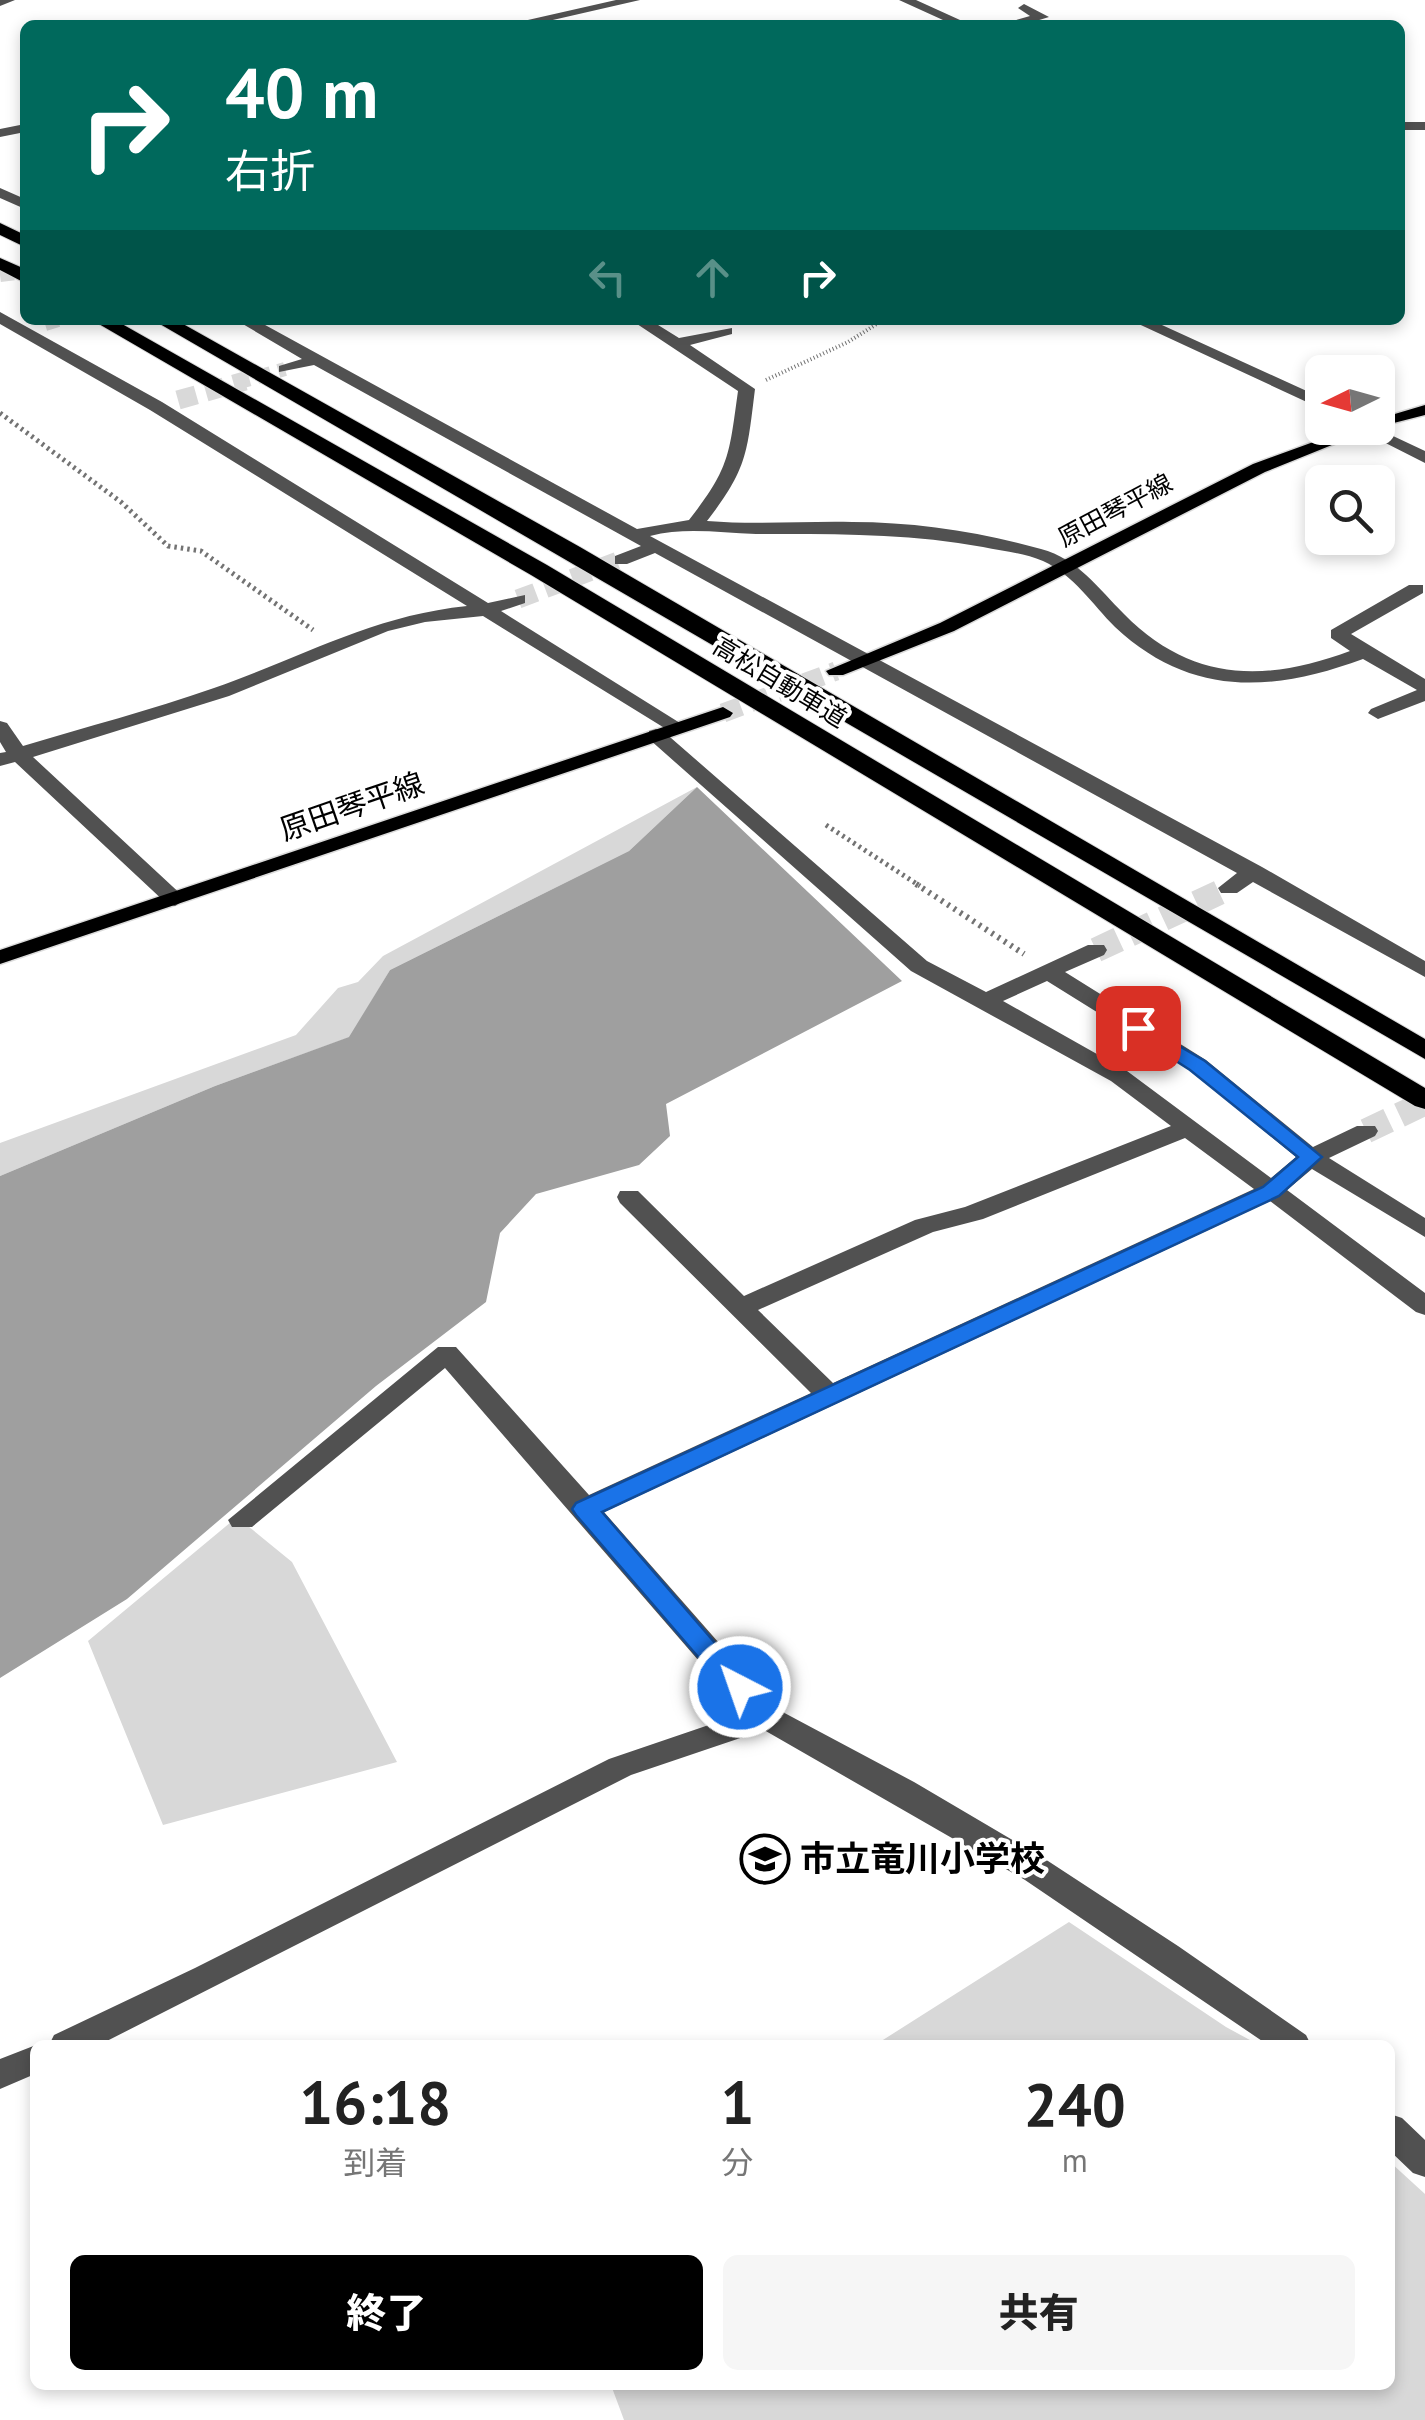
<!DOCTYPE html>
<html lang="ja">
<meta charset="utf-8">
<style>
:root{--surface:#fff;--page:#f6f6f6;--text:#222;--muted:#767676;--accent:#000}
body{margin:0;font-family:"PT Sans","Noto Sans JP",sans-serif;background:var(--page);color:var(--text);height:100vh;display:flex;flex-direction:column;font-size:38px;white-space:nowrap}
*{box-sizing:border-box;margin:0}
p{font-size:32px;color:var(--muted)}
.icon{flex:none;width:55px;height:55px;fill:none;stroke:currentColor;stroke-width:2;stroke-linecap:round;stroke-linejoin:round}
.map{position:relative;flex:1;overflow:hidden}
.panel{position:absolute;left:30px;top:2040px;width:1365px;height:350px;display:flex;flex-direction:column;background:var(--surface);border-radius:15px;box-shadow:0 5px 15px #0003}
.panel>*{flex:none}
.hud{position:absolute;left:20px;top:20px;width:1385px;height:305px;border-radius:15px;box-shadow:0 5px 15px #0003;background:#00695c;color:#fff;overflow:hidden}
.needle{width:65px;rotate:265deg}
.buttons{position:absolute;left:1305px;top:355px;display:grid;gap:20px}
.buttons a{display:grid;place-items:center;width:90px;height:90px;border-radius:15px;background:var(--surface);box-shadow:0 5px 15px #0003;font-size:50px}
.pin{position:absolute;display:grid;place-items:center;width:85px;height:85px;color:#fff;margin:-42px;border-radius:20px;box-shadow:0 5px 15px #0006}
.me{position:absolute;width:110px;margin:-55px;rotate:319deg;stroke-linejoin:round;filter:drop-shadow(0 0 8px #0008)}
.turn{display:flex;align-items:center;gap:35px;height:210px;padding:0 40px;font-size:45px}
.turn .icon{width:130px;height:130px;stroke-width:2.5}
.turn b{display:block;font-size:70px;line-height:85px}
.lanes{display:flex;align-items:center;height:95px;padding:0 40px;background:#0003;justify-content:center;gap:50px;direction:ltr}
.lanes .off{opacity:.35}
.eta{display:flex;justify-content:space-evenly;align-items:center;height:170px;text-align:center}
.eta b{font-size:60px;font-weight:800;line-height:70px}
.cta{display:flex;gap:20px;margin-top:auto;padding:20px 40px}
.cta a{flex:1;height:115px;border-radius:15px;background:var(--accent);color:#fff;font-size:40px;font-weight:800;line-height:115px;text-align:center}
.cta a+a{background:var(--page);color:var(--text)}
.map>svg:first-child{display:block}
.green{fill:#d8d8d8}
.water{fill:#9f9f9f}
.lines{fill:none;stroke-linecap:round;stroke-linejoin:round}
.minor-tunnel-far2{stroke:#d9d9d9;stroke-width:14;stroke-dasharray:14 8;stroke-linecap:butt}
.minor-tunnel-far1{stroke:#d9d9d9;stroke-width:19;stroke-dasharray:19 10;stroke-linecap:butt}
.minor-tunnel{stroke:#d9d9d9;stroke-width:25;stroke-dasharray:25 12;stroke-linecap:butt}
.major-tunnel{stroke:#d9d9d9;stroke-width:19;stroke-dasharray:19 10;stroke-linecap:butt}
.major-casing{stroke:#dbdbdb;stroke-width:3}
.highway-casing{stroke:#dbdbdb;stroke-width:2}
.path-far2{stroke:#737373;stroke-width:4;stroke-dasharray:1 2.5;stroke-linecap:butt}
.path-far1{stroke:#737373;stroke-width:5;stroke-dasharray:2.5 4;stroke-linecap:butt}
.path{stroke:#737373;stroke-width:6;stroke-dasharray:2.5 5;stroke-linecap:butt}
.minor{fill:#515151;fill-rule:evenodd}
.major{fill:#000;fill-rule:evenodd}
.highway{fill:#000;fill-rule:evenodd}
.route{fill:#1a73e8;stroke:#114b97;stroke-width:2.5}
.labels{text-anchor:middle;stroke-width:8;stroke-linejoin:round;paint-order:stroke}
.far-street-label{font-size:25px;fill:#000;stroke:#fff}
.street-label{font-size:30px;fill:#000;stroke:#fff}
.near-poi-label{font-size:35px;font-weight:bold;fill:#000;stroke:#fff;text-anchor:start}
</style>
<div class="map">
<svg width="1425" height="2420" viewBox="0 0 1425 2420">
<rect width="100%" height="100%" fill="#fff"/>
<path class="green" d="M697 787 629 851 390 970 350 1037 215 1086 0 1176V1143L296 1035 338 988 358 982 383 956Z
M237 1517 292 1562 397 1762 163 1825 88 1641Z
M1069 1922 1226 2027 1259 2045H875Z
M1390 2162 1425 2194V2420H624L611 2385H1390Z"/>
<path class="water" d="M697 787 902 981 666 1104 670 1136 639 1165 536 1194 500 1233 486 1302 376 1386 127 1599 0 1678V1176L215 1086 349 1037 390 970 629 851Z"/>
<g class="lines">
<path class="minor-tunnel-far2" d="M0 275 25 272
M45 324 58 320
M236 383 285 369"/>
<path class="minor-tunnel-far1" d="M178 400 245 381
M518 599 621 560"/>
<path class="minor-tunnel" d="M1096 950 1229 888
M1366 1131 1425 1103"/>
<path class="major-tunnel" d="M723 713 836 671"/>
<g class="major-casing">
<path id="major" d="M1425 405V415L1374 428 1265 472 954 631 843 675H829L826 671 940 623 1253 464 1352 428H1378V419Z
M723 707 733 713 730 717 0 964V950Z"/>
</g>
<g class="highway-casing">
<path id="highway" d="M0 223 25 235V247L0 235Z
M0 258 25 269V283L0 270Z
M92 320H115L547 565 1425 1088V1109L1415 1106 531 575Z
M153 320H176L580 547 1425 1039V1059Z"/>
</g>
<path class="path-far2" d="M766 380 848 342 883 320"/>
<path class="path-far1" d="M0 413 121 502 168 546 201 551 313 630
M826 825 920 886"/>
<path class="path" d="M916 884 1024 954"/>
<path class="minor" d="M0 0H15L0 6Z
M616 0H640L531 25H506Z
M899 0H916L971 25H954Z
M1024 4 1049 17 1023 25H999L1030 16 1018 8Z
M1400 122H1425V130H1400Z
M25 124V132L0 137V129Z
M0 188 25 199V209L0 198Z
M0 312 162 402 488 603 525 595V603L501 611 688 728 678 734 671 732 483 616 425 622 388 631 229 696 33 757 186 899 175 906 167 904 15 762 0 766V753L6 752 0 742V721L7 723 23 746C86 727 151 710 214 688 303 657 371 616 467 606L150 410 0 324Z
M236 320H256L637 529 689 520C730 468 729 455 738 391L631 320H650L679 338 732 328V334L690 345 755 389C747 453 748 468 707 521 755 525 804 521 852 522 915 522 981 532 1041 549 1078 559 1098 588 1124 614 1192 683 1266 682 1350 651L1331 638V630L1409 585H1423V593L1351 634 1425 679V701L1378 719 1368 713 1371 709 1417 690 1363 659C1273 692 1191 698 1115 627 1092 604 1074 575 1043 561 1024 553 1003 551 983 547 907 533 833 534 756 534 720 533 685 527 650 536L1262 867 1425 961V977L1253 882 1237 893H1221L1218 888 1237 873 655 553 627 564H615V556L641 546 314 365 279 372V366L302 359Z
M1130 320H1151L1322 398V409Z
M1356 428H1376L1425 451V463Z
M656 729 663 731 927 961 986 992 1088 945H1104L1107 950 1104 955 1065 972 1206 1060 1313 1147 1357 1126H1375L1378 1131 1375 1136 1329 1158 1425 1218V1237L1312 1169 1287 1190 1425 1293V1315L1416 1312 1270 1201 604 1512 777 1709 914 1782 1048 1861 1178 1946 1306 2035 1311 2045H1268L1025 1880 764 1730 631 1775 99 2045H49L54 2035 195 1968 609 1759 744 1713 445 1368 252 1527H232L228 1520 438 1347H456L589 1495 811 1393 620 1203 617 1197 620 1191H638L744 1296 915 1220 965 1207 1171 1126 1111 1081 911 971 649 739V731ZM1047 981 1190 1070 1296 1157 1271 1178 1127 1071 1003 1001ZM1185 1138 1254 1189 833 1383 758 1310 933 1232 983 1219Z
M36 2045 35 2074 0 2089V2059Z
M1390 2114 1402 2118 1425 2140V2177L1413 2173 1390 2151Z"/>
<use href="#major" class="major"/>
<use href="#highway" class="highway"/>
</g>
<path class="route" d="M1138 1022 1205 1061 1322 1157 1279 1196 602 1512 753 1687 749 1694 740 1697 730 1694 576 1515 572 1509 576 1503 1263 1187 1298 1157 1190 1070 1131 1032 1128 1028Z"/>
<defs>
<g id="school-ring" transform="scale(2.5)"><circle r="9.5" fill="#fff" stroke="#000" stroke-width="1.5"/><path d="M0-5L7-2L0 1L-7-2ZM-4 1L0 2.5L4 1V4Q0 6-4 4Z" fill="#000"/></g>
</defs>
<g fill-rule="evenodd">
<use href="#school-ring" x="765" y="1859"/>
</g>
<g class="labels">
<g class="far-street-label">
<text transform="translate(1115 510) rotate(-28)" y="9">原田琴平線</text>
<text transform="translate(780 682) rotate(31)" y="9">高松自動車道</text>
</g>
<g class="street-label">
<text transform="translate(352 807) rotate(-19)" y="10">原田琴平線</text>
</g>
<g class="near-poi-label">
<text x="800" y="1871">市立竜川小学校</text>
</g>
</g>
</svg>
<div class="buttons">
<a><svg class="needle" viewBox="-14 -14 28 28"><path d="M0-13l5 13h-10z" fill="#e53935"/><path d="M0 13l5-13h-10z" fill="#767676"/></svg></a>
<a><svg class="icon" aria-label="search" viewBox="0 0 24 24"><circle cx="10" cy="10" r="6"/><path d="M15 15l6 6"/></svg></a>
</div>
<div class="pin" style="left:1138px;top:1028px;background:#d93025"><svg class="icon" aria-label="arrive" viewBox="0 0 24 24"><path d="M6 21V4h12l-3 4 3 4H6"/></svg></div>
<svg class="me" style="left:740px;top:1687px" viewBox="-20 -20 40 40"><circle r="17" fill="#1a73e8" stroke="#fff" stroke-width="3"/><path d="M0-11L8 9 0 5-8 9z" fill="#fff"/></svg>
<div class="hud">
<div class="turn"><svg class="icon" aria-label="right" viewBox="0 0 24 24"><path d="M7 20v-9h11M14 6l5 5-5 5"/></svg><div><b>40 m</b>右折</div></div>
<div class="lanes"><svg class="icon off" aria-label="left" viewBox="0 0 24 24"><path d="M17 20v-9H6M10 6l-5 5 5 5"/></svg><svg class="icon off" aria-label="ahead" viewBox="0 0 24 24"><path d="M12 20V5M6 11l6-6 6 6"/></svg><svg class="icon" aria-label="right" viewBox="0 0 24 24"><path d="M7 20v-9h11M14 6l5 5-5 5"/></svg></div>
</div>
<section class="panel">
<div class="eta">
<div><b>16:18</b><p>到着</p></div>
<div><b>1</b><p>分</p></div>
<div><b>240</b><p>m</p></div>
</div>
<div class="cta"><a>終了</a><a>共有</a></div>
</section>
</div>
